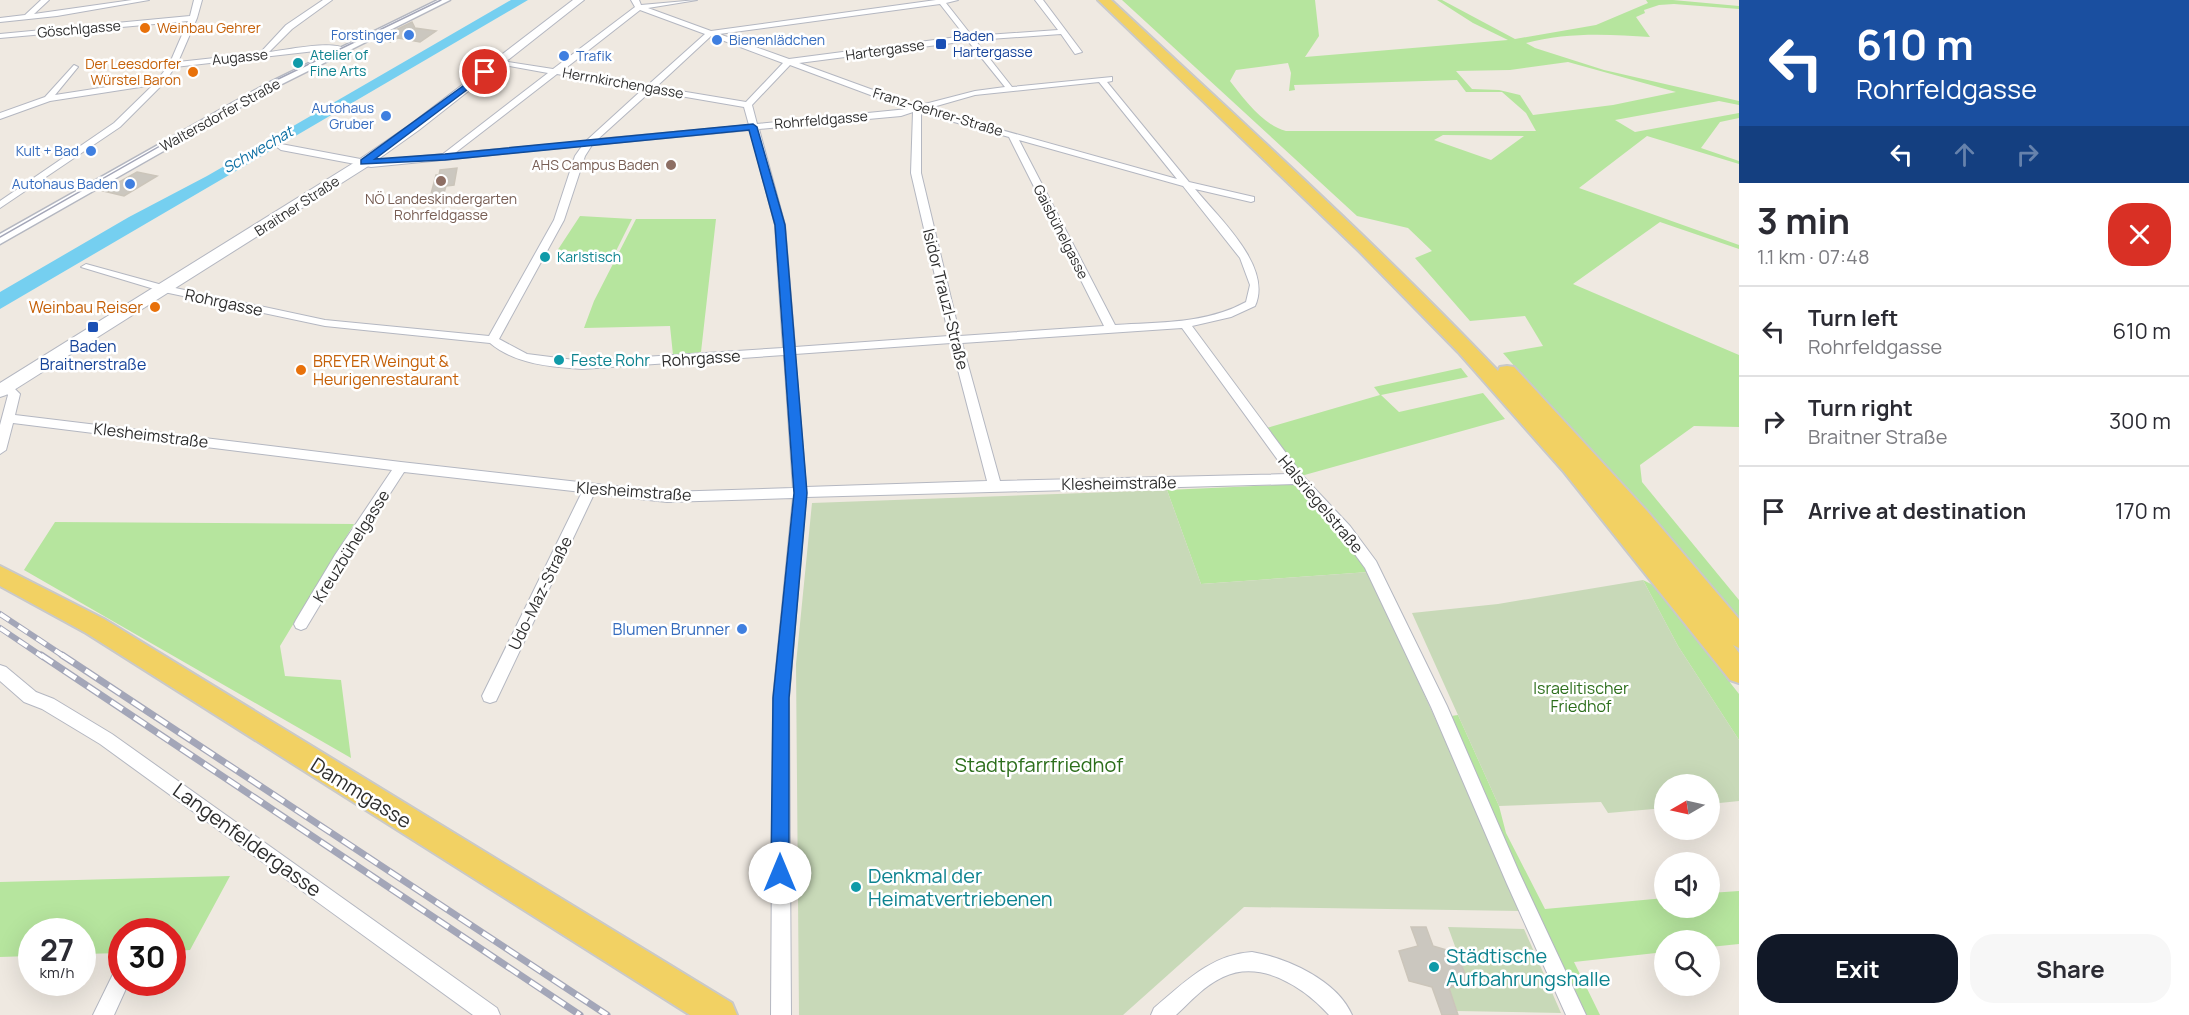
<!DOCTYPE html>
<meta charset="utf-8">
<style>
:root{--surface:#fff;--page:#f7f7f7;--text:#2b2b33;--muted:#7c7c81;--line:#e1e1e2;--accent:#111827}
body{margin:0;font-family:Manrope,sans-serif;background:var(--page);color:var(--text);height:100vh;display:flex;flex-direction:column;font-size:22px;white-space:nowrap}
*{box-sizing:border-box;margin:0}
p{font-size:20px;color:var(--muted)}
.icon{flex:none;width:33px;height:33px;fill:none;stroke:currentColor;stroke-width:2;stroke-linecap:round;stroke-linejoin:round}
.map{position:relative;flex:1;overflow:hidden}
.details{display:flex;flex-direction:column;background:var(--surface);width:450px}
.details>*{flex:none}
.banner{background:#1a4fa0;color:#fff;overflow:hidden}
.needle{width:39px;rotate:261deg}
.controls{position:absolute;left:1654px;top:774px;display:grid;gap:12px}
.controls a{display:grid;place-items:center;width:66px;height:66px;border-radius:50%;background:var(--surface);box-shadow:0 6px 24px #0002;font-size:30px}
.speed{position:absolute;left:18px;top:918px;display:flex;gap:12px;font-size:30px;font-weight:700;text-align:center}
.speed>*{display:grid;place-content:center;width:78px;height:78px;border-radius:50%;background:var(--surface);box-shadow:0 6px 24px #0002;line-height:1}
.speed small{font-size:15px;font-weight:400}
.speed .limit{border:9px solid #d22;background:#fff;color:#111}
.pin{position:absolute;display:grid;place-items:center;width:51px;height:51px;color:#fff;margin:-26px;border:3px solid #fff;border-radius:50%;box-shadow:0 2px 6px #0007}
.me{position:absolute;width:66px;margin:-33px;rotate:0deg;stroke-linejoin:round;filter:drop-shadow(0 0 4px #0008)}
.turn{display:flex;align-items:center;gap:21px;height:126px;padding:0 18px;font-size:27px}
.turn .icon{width:78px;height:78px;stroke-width:2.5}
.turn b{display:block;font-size:42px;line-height:51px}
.lanes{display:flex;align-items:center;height:57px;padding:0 18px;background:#0003;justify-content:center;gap:30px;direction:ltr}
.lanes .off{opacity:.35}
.round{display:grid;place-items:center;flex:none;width:63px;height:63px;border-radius:24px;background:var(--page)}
.headline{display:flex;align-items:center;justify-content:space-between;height:102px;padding:0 18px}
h1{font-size:36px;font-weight:700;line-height:45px}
.primary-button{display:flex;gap:12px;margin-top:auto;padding:12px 18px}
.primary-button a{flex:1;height:69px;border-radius:24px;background:var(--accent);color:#fff;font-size:24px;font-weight:700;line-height:69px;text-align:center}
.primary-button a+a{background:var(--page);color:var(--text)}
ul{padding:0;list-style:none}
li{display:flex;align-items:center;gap:18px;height:90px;padding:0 18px;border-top:2px solid var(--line)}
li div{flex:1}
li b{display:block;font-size:22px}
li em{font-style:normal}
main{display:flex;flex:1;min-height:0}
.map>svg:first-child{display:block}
.green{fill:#b6e59e;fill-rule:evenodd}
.cemetery{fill:#c8d9b8}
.water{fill:#75cff0}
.building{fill:#cbc7bf;stroke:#cbc5ba;stroke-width:1.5}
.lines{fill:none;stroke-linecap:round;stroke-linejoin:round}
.minor-casing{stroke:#b4b7c1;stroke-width:2}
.tertiary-casing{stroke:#b4b7c1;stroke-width:3}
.secondary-casing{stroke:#b4b7c1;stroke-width:2}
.primary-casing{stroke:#c9c9c9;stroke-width:4}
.minor{fill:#fff;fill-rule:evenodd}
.tertiary{fill:#fff;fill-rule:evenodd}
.secondary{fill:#fff;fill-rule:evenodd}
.primary{fill:#f2d163;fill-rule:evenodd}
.tram{stroke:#a3a6b8;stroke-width:1.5}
.rail-far1-casing{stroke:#a3a6b8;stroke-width:6}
.rail-casing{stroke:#a3a6b8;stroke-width:7}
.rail-far1{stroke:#fff;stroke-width:4;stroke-dasharray:11;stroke-linecap:butt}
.rail{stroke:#fff;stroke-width:4.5;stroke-dasharray:14;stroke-linecap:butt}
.route{fill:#1a73e8;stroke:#114b97;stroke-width:1.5}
.food-dot{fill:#e8710a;stroke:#fff;stroke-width:2}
.shop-dot{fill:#3f7fe0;stroke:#fff;stroke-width:2}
.transit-dot{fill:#1a4fb4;stroke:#fff;stroke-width:2}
.culture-dot{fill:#0f9aa8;stroke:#fff;stroke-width:2}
.education-dot{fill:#8d6e63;stroke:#fff;stroke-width:2}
.labels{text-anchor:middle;stroke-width:5;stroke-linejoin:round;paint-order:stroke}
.far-food-label{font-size:14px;fill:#c56008;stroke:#fff;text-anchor:start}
.far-street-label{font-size:14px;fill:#2e2e2e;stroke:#fff}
.far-shop-label{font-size:14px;fill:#366cbe;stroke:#fff;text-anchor:end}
.far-transit-label{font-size:14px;fill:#164399;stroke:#fff;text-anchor:start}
.far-culture-label{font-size:14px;fill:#0d838f;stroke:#fff;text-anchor:start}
.far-education-label{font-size:14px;fill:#785e54;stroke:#fff;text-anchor:end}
.far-water-label{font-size:15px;font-style:italic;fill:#0d6fa3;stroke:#fff}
.street-label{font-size:16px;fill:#2e2e2e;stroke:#fff}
.food-label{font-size:16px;fill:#c56008;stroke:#fff;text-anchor:end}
.transit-label{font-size:16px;fill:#164399;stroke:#fff}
.culture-label{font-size:16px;fill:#0d838f;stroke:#fff;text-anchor:start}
.shop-label{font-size:16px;fill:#366cbe;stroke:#fff;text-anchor:end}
.park-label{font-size:16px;fill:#2c6e1b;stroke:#fff}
.near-park-label{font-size:20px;fill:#2c6e1b;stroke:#fff}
.near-street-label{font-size:20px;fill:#2e2e2e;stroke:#fff}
.near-culture-label{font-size:20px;fill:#0d838f;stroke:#fff;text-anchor:start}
</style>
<main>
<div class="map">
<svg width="1739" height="1015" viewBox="0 0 1739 1015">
<rect width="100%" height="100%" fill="#efe9e1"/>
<path class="green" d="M1122 0H1315L1319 36 1305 57 1508 40 1473 23 1437 0H1442L1515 39 1596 25 1648 3 1646 0H1673L1739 6V9L1674 4 1659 5 1644 10 1645 13 1636 17 1650 37C1610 34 1565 32 1526 43L1535 48 1604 70 1739 101V105L1719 101 1615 120 1635 132 1739 113V118L1720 122 1701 148 1739 161V164L1647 136 1579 188 1739 245V249L1660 222 1573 284 1739 355V427L1694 426 1640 465 1642 482 1739 600V626L1503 353 1543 346 1525 316 1470 321 1415 258 1432 251 1408 228 1357 216ZM1568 62 1676 92 1613 105 1533 115 1520 95 1499 90 1472 89 1456 71 1510 70ZM1288 63 1291 73 1289 91 1295 90 1294 85 1457 80 1466 92H1502L1526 113 1536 131H1286C1264 126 1243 98 1230 81L1236 70ZM1443 135 1524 136 1491 160 1434 140Z
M580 216 632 219 615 253 557 251Z
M636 219H716L701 352 673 355 670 326 584 328 594 301Z
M1461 368 1468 377 1381 395 1399 412 1483 393 1505 419 1301 476 1263 429 1380 395 1374 387Z
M1297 484 1340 530 1369 572 1201 584 1167 490Z
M55 522 354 524 280 646 285 676 341 680 351 758 24 570Z
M1643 580 1655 586 1739 694V740L1678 646Z
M1458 715 1499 806 1506 833 1545 909 1665 898V908H1710V893L1739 891V944L1710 947V940H1665V952L1574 962 1600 1015H1586L1536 911 1451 716Z
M230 876 190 950 173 951 172 932H122L121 953 83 954 82 932H32L31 956 0 957V882Z"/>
<path class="cemetery" d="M1167 490 1201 584 1369 572 1522 911 1244 907 1123 1015H799L796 664 812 503Z
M1643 580 1678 646 1739 740V801L1710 804V784H1665V808L1608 813 1601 802 1499 806 1412 613 1498 604Z
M1448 927 1524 929 1561 1013 1457 1011 1449 988 1468 982Z"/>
<path class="water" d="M511 0H528L0 309V292L129 217 207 176Z"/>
<path class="building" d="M412 22 415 28 436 31 420 42 398 38 390 42 377 39Z
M457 168 454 185 446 186 444 193 431 194 436 175H439L440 170Z
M137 172 157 176 124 196 103 191Z
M1411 927H1426L1433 946 1457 953 1468 982 1449 988 1458 1015H1442L1432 987 1409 981 1399 951 1418 946Z"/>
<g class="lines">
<g class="minor-casing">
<path id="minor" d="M41 0H49L34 14 132 0H149L57 16 0 22V18L25 15Z
M194 0H202L197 18 178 62 260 53 286 25 323 0H332L292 29 269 52C288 50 331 40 346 49L342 51 324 50 175 67 164 83 120 127 0 208V201L114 123 153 85 50 101 0 119V113L45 97 74 65 78 67 55 95 158 79 169 65 188 21 0 38V34L190 16Z
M631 0H639L641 5 697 0 648 8 711 31 936 0H958L946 3 972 36 1058 30 1035 0H1043L1082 52 1075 54 1061 34 975 40 1012 87 1112 77V81L1107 82 1189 182 1254 197V201L1251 202 1195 189C1219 218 1273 267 1255 306L1231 317 1192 326 1303 476 1350 526 1376 561 1447 706 1519 872 1586 1015H1566L1507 884 1431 707 1365 568 1340 534 1295 484 806 497 789 698 791 1015H771L773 698 793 498 667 502 594 494 496 701 490 703 484 701 482 696 582 492 404 472 345 563 306 628 301 630 296 628 294 624 296 620 335 555 392 470 13 423 6 450 0 454V425L8 395 0 387 6 383 10 384 20 394 15 415 401 462 667 492 793 488 784 355 582 369C550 367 515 364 490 343L325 326 164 292 81 267 86 264 166 286 325 320 489 336 554 220 575 156 582 146 371 167 281 150 277 147 281 144 371 161 443 154 548 73 498 64H495V60L553 69 635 7ZM940 4 965 36 789 59 719 34ZM640 10 705 34 648 85 562 71ZM711 36 783 63 746 102 656 87ZM968 41 1005 87 975 91 917 106 799 63ZM790 65 908 109 757 124 752 105ZM557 74 643 89 586 141 455 153ZM1099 82 1177 179 926 109 975 95ZM651 91 744 107 749 125 598 139ZM913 112 911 173 949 336 795 347 785 225 759 129 901 116ZM921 113 1009 137 1104 326 960 336 921 173ZM750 130 775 225 783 348 582 361 527 354 499 339 564 220 585 156 592 145ZM1019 140 1183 186 1240 258 1250 285 1246 302C1206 324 1159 322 1115 325ZM1182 328 1288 474 1000 481 962 343ZM951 343 987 481 806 487 795 354Z
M0 665 6 667 36 692 54 699 112 734 497 1008 500 1015H473L100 744 42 709 24 702 0 681Z
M1252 952C1287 958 1337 980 1352 1015H1329C1304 987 1261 959 1223 977 1205 985 1190 1002 1176 1015H1151L1154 1008C1185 982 1210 955 1252 952Z
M122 967V982H129L114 1015H93L115 970Z"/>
</g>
<g class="tertiary-casing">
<path id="tertiary" d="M438 0H450L276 87 0 244V234L268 83Z"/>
</g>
<g class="secondary-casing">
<path id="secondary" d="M573 0H584L419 130 370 165 6 395 0 397V383L360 159 411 124Z"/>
</g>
<g class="primary-casing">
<path id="primary" d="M1098 0H1111C1242 122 1375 242 1498 371L1500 367 1507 366 1514 367 1647 511 1739 619V648L1733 645 1739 653V683L1730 680 1564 472 1458 352 1358 250Z
M0 566 104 619 732 1003 737 1015H690L86 633 0 586Z"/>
</g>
<use href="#minor" class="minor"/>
<use href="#tertiary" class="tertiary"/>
<use href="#secondary" class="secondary"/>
<use href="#primary" class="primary"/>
<path class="tram" d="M0 237 274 81 441 0"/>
<g class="rail-far1-casing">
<path id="rail-far1" d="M0 614 65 657
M0 628 43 657"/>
</g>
<g class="rail-casing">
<path id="rail" d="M41 655 580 1015
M62 655 607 1015"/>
</g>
<use href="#rail-far1" class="rail-far1"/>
<use href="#rail" class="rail"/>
</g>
<path class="route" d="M485 70 488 71V74L375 159 445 154 753 124 757 127 785 225 807 493 789 698V873L786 880 780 882 774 880 771 873 773 698 794 493 775 225 749 130 445 160 361 164V160Z"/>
<g class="food-dot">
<circle cx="145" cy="28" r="6"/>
<circle cx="193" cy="72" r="6"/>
<circle cx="155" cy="307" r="6"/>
<circle cx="301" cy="370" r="6"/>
</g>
<g class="shop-dot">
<circle cx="409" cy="35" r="6"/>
<circle cx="717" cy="40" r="6"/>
<circle cx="564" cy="56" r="6"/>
<circle cx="386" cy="116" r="6"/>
<circle cx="91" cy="151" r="6"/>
<circle cx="130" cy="184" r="6"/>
<circle cx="742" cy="629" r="6"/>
</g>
<g class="transit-dot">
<rect x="935" y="38" width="12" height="12" rx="3"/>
<rect x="87" y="321" width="12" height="12" rx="3"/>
</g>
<g class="culture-dot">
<circle cx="298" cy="63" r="6"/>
<circle cx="545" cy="257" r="6"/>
<circle cx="559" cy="360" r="6"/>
<circle cx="856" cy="887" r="6"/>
<circle cx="1434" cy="967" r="6"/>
</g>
<g class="education-dot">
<circle cx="671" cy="165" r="6"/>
<circle cx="441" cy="181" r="6"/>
</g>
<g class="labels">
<g class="far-food-label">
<text x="157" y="33">Weinbau Gehrer</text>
<text x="181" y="69" text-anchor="end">Der Leesdorfer<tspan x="181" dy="16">Würstel Baron</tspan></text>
</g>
<g class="far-street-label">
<text transform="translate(79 29) rotate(-5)" y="5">Göschlgasse</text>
<text transform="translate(885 50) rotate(-8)" y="5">Hartergasse</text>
<text transform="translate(240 57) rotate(-6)" y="5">Augasse</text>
<text transform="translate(623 83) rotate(10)" y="5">Herrnkirchengasse</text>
<text transform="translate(938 112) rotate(17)" y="5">Franz-Gehrer-Straße</text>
<text transform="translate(220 115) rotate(-29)" y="5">Waltersdorfer Straße</text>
<text transform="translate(821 120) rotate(-5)" y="5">Rohrfeldgasse</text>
<text transform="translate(297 206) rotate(-33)" y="5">Braitner Straße</text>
<text transform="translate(1061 232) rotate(63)" y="5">Gaisbühelgasse</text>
</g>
<g class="far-shop-label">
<text x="397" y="40">Forstinger</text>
<text x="729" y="45" text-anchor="start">Bienenlädchen</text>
<text x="576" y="61" text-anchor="start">Trafik</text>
<text x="374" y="113">Autohaus<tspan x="374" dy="16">Gruber</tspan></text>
<text x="79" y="156">Kult + Bad</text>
<text x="118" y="189">Autohaus Baden</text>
</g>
<g class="far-transit-label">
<text x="953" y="41">Baden<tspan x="953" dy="16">Hartergasse</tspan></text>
</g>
<g class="far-culture-label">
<text x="310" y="60">Atelier of<tspan x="310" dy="16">Fine Arts</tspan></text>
<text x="557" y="262">Karlstisch</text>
</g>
<g class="far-education-label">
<text x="659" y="170">AHS Campus Baden</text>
<text x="441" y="204" text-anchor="middle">NÖ Landeskindergarten<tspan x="441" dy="16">Rohrfeldgasse</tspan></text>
</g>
<g class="far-water-label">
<text transform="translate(258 150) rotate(-30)" y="5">Schwechat</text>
</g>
<g class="street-label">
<text transform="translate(946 299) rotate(76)" y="6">Isidor Trauzl-Straße</text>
<text transform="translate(224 302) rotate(12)" y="6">Rohrgasse</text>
<text transform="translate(701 358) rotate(-4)" y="6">Rohrgasse</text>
<text transform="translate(151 435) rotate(7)" y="6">Klesheimstraße</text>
<text transform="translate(1119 483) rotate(-1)" y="6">Klesheimstraße</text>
<text transform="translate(634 491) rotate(4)" y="6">Klesheimstraße</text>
<text transform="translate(1321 504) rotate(50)" y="6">Halsriegelstraße</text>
<text transform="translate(351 546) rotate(-58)" y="6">Kreuzbühelgasse</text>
<text transform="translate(540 593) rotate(-64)" y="6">Udo-Maz-Straße</text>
</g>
<g class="food-label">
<text x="143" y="313">Weinbau Reiser</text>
<text x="313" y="367" text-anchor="start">BREYER Weingut &amp;<tspan x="313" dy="18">Heurigenrestaurant</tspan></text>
</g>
<g class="transit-label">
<text x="93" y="352">Baden<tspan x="93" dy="18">Braitnerstraße</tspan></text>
</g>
<g class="culture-label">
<text x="571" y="366">Feste Rohr</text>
</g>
<g class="shop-label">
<text x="730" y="635">Blumen Brunner</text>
</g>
<g class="park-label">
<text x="1581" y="694">Israelitischer<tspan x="1581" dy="18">Friedhof</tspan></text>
</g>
<g class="near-park-label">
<text x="1039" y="772">Stadtpfarrfriedhof</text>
</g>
<g class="near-street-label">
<text transform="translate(361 793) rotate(32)" y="7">Dammgasse</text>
<text transform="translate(247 840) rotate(36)" y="7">Langenfeldergasse</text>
</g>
<g class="near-culture-label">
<text x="868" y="883">Denkmal der<tspan x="868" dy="23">Heimatvertriebenen</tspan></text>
<text x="1446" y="963">Städtische<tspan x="1446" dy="23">Aufbahrungshalle</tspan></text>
</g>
</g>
</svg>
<div class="controls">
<a><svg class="needle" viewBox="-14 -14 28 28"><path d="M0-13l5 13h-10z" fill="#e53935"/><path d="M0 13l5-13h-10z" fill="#7c7c81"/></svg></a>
<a><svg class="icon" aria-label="sound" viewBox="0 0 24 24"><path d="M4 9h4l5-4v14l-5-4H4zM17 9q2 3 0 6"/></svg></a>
<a><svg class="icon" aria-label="search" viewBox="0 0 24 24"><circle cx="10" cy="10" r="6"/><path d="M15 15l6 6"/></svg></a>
</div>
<div class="speed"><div>27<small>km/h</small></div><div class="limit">30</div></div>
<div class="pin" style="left:485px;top:72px;background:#d93025"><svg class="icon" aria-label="arrive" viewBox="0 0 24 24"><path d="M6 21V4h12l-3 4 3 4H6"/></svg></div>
<svg class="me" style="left:780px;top:873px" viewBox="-20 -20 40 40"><circle r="19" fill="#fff"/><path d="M0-13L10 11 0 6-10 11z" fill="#1a73e8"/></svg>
</div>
<section class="details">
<div class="banner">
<div class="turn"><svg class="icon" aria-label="left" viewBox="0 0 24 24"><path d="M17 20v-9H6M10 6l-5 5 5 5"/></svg><div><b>610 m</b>Rohrfeldgasse</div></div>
<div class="lanes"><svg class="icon" aria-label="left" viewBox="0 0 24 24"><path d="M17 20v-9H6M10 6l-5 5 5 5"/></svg><svg class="icon off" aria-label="ahead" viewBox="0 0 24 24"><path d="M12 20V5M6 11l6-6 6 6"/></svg><svg class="icon off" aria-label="right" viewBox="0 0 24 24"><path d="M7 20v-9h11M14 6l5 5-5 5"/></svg></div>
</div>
<div class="headline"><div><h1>3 min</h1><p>1.1 km · 07:48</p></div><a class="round" style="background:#d93025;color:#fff"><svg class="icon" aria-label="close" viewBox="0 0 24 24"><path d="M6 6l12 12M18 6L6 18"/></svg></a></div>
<ul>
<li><svg class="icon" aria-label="left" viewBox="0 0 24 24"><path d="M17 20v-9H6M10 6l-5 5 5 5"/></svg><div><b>Turn left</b><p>Rohrfeldgasse</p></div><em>610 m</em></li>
<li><svg class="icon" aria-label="right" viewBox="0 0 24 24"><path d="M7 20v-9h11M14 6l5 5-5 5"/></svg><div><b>Turn right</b><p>Braitner Straße</p></div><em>300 m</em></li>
<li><svg class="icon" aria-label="arrive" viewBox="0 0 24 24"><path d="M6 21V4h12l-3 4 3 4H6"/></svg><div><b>Arrive at destination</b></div><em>170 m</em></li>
</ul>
<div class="primary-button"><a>Exit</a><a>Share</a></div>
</section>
</main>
